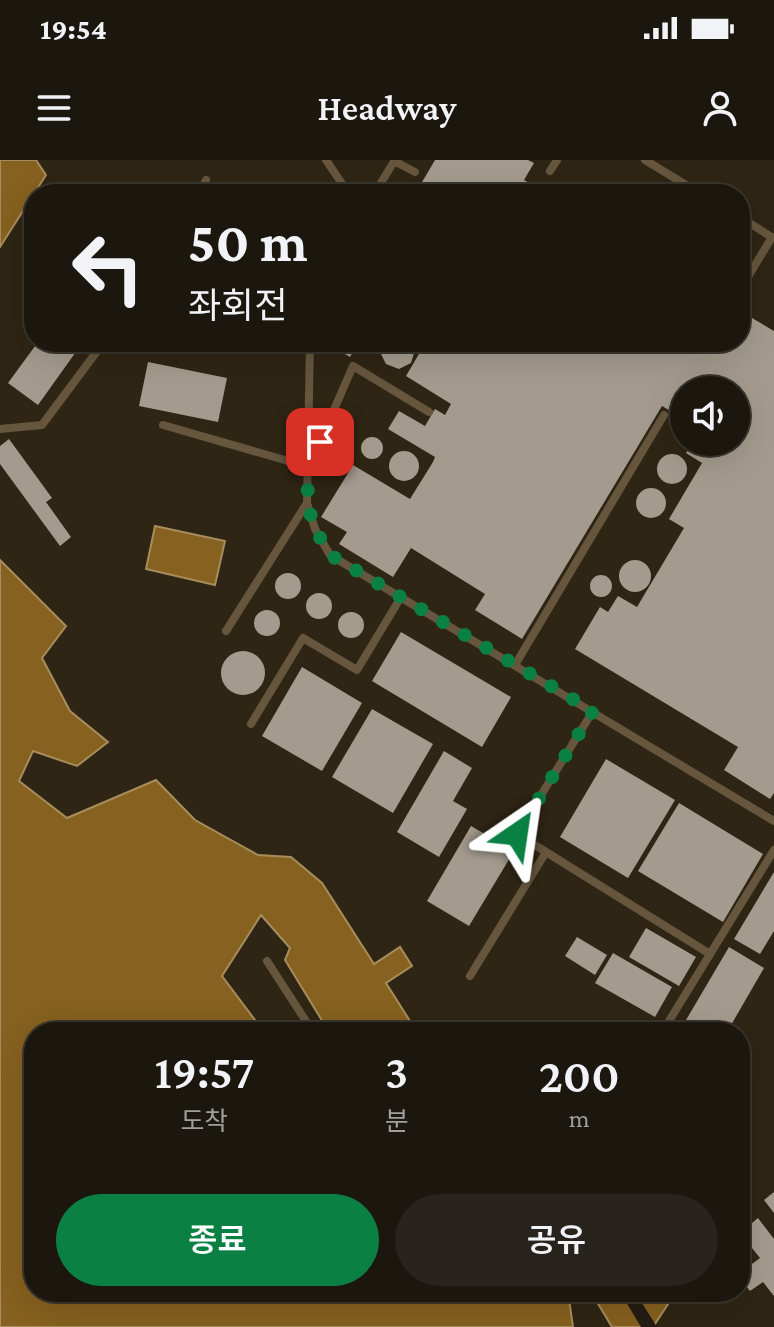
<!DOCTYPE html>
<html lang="ko">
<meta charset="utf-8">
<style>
:root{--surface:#1b160e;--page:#28231c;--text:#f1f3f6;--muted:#a09f9e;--line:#39352e;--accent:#0b8043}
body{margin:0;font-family:"Crimson Pro","Noto Sans KR",serif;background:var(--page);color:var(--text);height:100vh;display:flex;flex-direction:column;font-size:30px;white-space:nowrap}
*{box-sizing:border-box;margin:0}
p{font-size:26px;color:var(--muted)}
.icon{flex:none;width:44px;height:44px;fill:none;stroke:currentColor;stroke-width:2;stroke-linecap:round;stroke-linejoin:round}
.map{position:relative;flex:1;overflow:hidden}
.drawer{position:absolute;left:24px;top:862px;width:726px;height:280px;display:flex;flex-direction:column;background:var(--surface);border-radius:32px;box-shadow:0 8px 32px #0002,0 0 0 2px var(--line)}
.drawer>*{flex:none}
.hud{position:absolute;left:24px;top:24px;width:726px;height:168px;border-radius:32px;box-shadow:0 8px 32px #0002,0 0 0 2px var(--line);background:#1b160e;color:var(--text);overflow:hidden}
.fabs{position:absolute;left:670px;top:216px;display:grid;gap:16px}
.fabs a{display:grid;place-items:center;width:80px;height:80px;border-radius:50%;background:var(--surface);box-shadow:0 8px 32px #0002,0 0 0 2px var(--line);font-size:40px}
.pin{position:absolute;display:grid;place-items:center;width:68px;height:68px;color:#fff;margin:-34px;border-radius:16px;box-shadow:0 4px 12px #0006}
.me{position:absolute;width:88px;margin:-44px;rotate:32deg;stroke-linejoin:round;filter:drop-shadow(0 0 6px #0008)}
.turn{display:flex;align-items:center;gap:28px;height:168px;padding:0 32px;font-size:36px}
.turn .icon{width:104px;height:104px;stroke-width:2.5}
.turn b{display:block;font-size:56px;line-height:68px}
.eta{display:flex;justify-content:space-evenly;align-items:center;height:136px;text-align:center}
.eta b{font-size:48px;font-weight:600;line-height:56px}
.primary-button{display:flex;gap:16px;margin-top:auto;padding:16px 32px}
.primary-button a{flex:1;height:92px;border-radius:48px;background:var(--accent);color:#fff;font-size:32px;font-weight:600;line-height:92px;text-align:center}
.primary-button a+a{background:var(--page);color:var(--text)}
.status{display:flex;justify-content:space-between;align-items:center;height:56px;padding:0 40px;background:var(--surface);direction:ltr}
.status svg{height:22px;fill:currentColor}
header{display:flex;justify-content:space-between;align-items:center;height:104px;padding:0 32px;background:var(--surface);font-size:36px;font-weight:600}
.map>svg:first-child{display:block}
.built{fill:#2f2514;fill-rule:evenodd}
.water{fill:#86611f;stroke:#a88d5c;stroke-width:2}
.pier{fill:#241d13}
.building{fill:#a49b8e}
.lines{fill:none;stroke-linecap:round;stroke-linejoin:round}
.lane{stroke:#66563e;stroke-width:8}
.route{stroke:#0b8043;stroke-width:14;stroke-dasharray:0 25.2}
</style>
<div class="status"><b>19:54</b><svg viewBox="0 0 49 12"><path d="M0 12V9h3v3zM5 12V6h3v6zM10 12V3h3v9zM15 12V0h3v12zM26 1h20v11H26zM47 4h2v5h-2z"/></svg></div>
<header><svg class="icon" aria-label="menu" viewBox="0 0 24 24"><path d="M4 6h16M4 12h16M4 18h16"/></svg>Headway<svg class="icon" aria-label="person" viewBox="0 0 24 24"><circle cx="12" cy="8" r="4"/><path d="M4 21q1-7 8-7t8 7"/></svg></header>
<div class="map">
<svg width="774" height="1167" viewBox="0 0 774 1167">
<rect width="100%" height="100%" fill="#241d13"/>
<path class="built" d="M36 0H774V1167H573L568 1132H740V872H417L386 822 400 788 374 804 323 723 291 697 258 695 195 660 156 620 67 658 18 621 33 591 108 582 70 551 42 498 66 466 0 400V87L34 34V182H740V34H34L46 15ZM684 230H736V282H684Z
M261 755 290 789 285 800 329 872H264L222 816Z"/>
<path class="water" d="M0 0H36L46 15 0 87Z
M155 366 225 381 215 425 146 409Z
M0 400 66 466 42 498 70 551 108 582 77 606 33 591 19 621 67 658 156 620 195 660 258 695 291 697 322 723 374 804 400 787 412 806 386 823 417 872H329L285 800 290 788 261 755 222 816 264 872H34V1132H568L573 1167H0Z
M591 1132H676L653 1167H612Z"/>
<path class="pier" d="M620 1132H635L657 1167H641Z"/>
<path class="building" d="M435 0H528L534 3 524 20 547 34H415Z
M740 151 774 171V633L770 639 724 610 738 587 575 489 600 447 608 452 618 436 637 447 684 368 669 359 702 303 686 293 693 282H736V230H684V259L662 246 522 479 475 450 485 434 411 388 393 417 339 384 347 372 321 357 353 305 410 339 433 302 435 297 388 269 399 251 425 266 435 249 445 255 451 244 406 216 426 182H740Z
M38 182H83L38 245 8 223Z
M325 182H358L350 197Z
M383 182H412L415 190 411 203 399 209 386 204 380 192Z
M148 202 227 218 218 262 139 246Z
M361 288a11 11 0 1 1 22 0a11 11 0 1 1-22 0Z
M9 279 52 338 46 342 71 377 60 386 0 304V286Z
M389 306a15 15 0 1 1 30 0a15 15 0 1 1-30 0Z
M657 309a15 15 0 1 1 30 0a15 15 0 1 1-30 0Z
M636 343a15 15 0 1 1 30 0a15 15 0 1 1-30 0Z
M619 416a16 16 0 1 1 32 0a16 16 0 1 1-32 0Z
M275 426a13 13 0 1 1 26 0a13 13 0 1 1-26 0Z
M590 426a11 11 0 1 1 22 0a11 11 0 1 1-22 0Z
M306 446a13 13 0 1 1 26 0a13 13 0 1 1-26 0Z
M254 463a13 13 0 1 1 26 0a13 13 0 1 1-26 0Z
M338 465a13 13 0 1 1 26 0a13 13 0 1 1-26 0Z
M401 472 511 537 482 587 372 521Z
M221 513a22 22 0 1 1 44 0a22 22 0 1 1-44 0Z
M302 507 362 543 322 611 262 576Z
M372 549 433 584 393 653 332 617Z
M444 591 472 608 453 641 467 649 439 697 397 672Z
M606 599 675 640 628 718 560 677Z
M679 643 763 694 723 762 638 711Z
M471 666 514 691 469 766 427 741Z
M774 712V771L760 794 734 779Z
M646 768 696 797 679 826 629 797Z
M577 777 607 795 595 815 565 796Z
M729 787 764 808 727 872H707L686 860Z
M613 793 672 827 655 857 595 823Z
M774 1032V1053L764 1040Z
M758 1058 774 1079V1136L763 1122 750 1131 740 1118V1113L760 1098 740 1073Z"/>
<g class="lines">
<path class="lane" d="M326 0 349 34
M645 0 701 34
M394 1 415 12
M550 11 557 0
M200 34 206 20
M374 34 395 0
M740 57 773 78
M743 125 772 77
M310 182 307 343 315 369 330 395 774 661
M163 265 309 307 353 206 429 252
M0 269 42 265 104 182
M226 471 307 343
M515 505 664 255
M251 564 303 478 357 510 401 437
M546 692 710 794
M267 801 313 872
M470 816 546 692 517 674 593 551
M687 872 669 861 774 690"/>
</g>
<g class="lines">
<path class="route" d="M320 282 309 307 307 343 315 369 330 395 593 551 517 674"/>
</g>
</svg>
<div class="fabs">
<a><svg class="icon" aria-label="sound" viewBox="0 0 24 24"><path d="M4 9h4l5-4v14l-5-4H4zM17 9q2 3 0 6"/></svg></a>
</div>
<div class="pin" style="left:320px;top:282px;background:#d93025"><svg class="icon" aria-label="arrive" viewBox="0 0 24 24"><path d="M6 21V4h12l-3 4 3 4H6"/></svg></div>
<svg class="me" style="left:517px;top:674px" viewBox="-20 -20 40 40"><path d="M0-17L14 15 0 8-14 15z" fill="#0b8043" stroke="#fff" stroke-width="4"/></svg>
<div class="hud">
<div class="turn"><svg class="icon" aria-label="left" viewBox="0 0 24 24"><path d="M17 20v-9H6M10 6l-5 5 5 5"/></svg><div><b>50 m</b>좌회전</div></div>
</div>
<section class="drawer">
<div class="eta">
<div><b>19:57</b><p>도착</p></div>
<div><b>3</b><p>분</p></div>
<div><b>200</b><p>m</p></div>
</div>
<div class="primary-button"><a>종료</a><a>공유</a></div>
</section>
</div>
